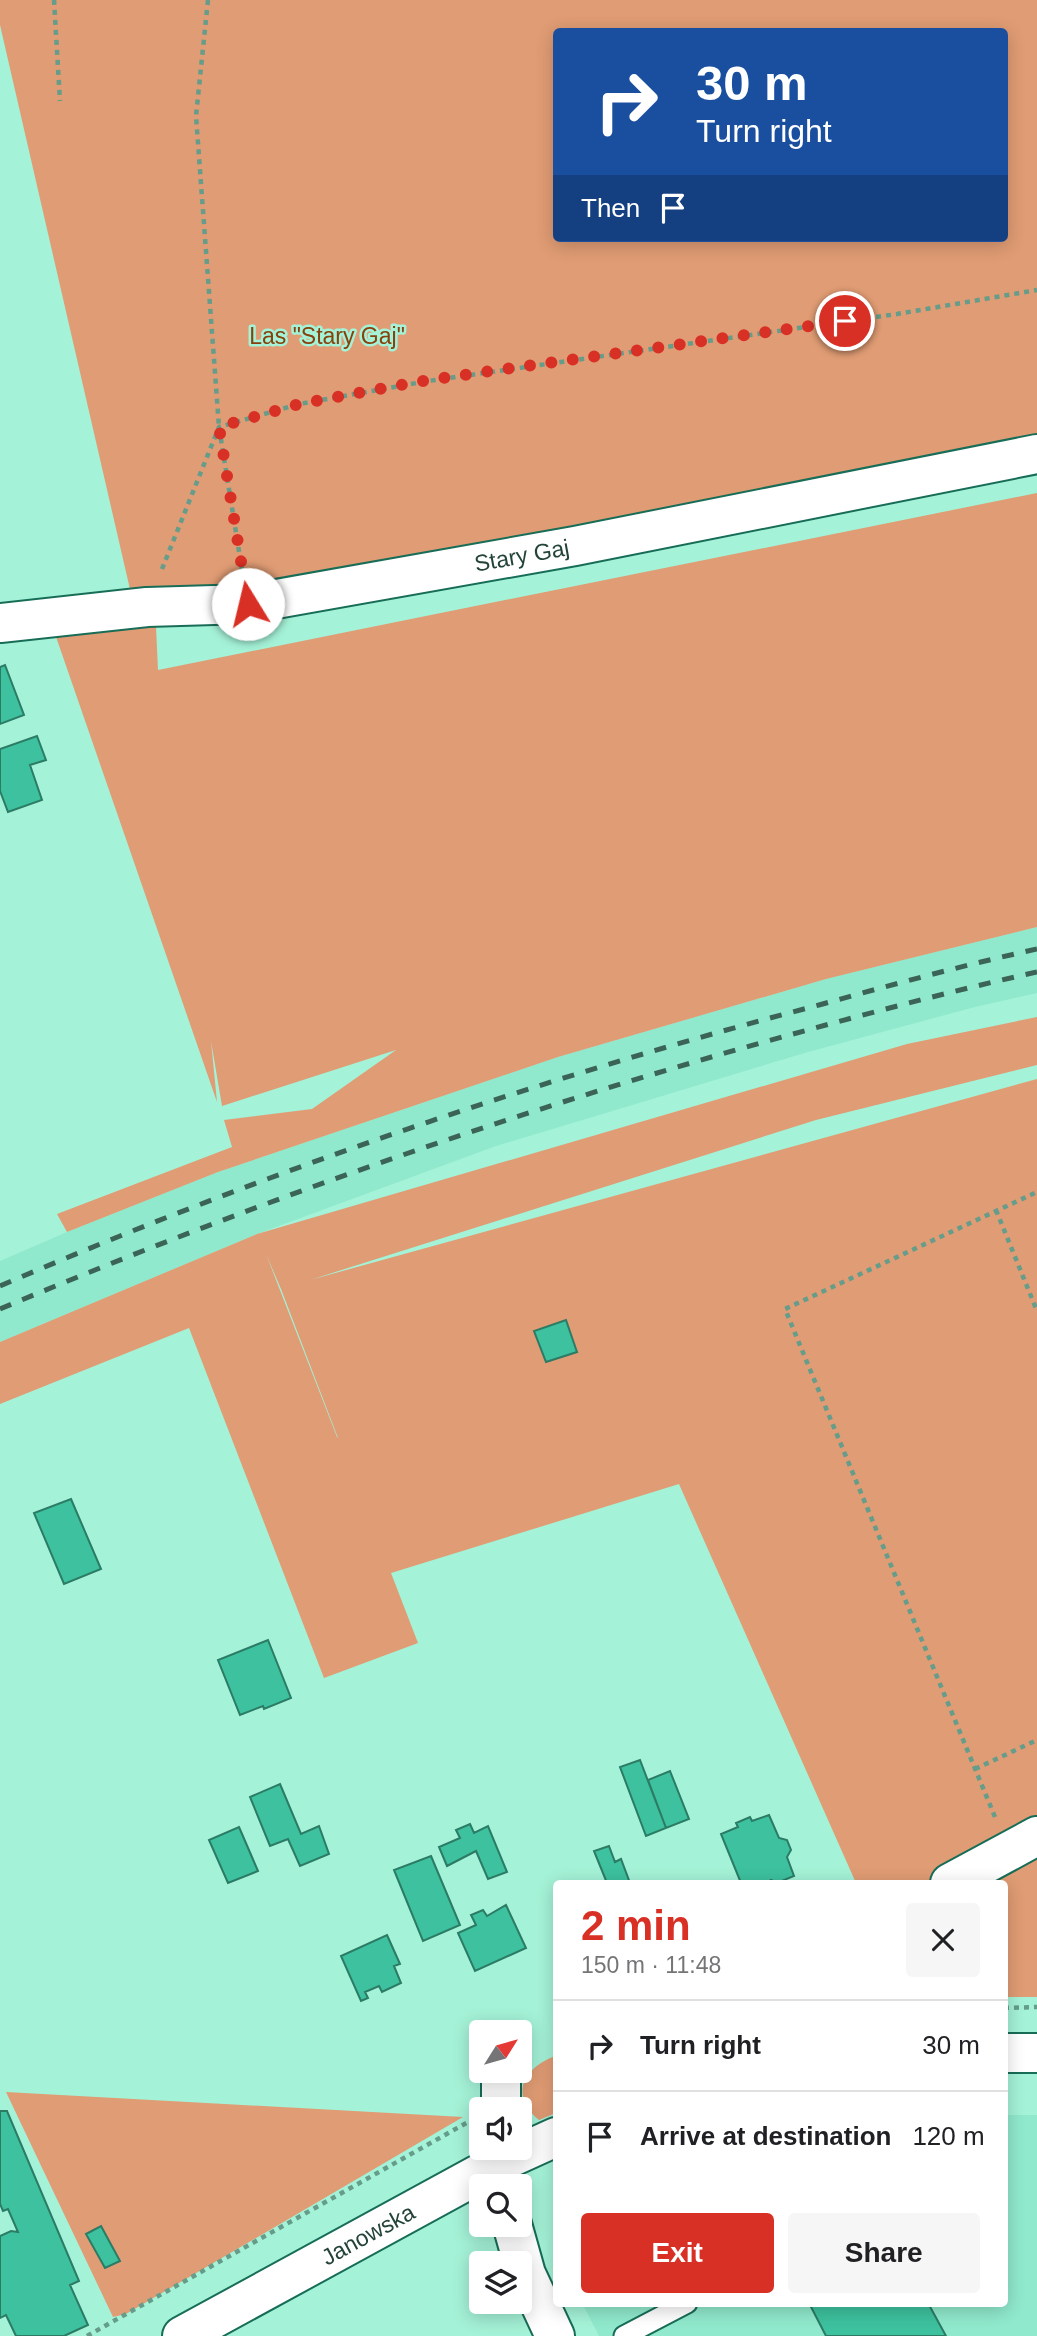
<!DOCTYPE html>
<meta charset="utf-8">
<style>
:root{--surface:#fff;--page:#f6f6f6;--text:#202124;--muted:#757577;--line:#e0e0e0;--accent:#d93025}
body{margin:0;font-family:Arial,sans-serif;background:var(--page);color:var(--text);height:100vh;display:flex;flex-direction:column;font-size:26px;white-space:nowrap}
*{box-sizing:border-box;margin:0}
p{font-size:23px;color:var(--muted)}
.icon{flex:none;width:38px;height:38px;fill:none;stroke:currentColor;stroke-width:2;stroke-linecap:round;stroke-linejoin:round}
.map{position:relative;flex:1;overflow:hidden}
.panel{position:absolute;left:553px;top:1880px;width:455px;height:427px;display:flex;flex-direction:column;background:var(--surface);border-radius:7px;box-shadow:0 4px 18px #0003}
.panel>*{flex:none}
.guide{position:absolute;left:553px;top:28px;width:455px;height:214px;border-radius:7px;box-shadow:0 4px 18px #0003;background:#1a4fa0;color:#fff;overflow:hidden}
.needle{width:46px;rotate:53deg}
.controls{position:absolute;left:469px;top:2020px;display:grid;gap:14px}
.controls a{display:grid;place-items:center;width:63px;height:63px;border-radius:7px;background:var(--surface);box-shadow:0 4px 18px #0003;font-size:35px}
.pin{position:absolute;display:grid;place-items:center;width:60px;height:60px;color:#fff;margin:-30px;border:4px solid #fff;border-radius:50%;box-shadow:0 2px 7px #0007}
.me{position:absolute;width:77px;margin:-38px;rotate:351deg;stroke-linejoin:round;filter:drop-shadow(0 0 5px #0008)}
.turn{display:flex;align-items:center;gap:24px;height:147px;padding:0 28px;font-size:32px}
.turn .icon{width:91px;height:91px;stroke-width:2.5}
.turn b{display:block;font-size:49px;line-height:60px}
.then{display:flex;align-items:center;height:66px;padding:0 28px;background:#0003;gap:14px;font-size:26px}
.round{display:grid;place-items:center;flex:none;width:74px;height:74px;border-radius:7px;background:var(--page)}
.headline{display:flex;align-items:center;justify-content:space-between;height:119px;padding:0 28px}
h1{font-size:42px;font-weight:600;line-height:52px;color:var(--accent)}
.primary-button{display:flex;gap:14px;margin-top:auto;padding:14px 28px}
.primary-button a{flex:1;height:80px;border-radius:7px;background:var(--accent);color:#fff;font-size:28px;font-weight:600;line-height:80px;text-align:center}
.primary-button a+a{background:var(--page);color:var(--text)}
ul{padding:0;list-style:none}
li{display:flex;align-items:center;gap:21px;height:91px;padding:0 28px;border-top:2px solid var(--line)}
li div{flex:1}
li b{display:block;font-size:26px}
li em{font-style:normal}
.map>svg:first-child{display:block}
.built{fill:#90e9cc}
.green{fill:#e09c74;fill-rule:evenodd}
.building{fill:#3dc19e;stroke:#2b7b65;stroke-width:2}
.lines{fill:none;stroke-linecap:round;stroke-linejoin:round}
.lane-casing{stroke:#186d57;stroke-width:23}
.street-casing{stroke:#186d57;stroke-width:42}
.secondary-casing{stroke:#186d57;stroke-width:42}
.path{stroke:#659c8a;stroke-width:4.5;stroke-dasharray:5 5;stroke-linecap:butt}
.lane{stroke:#fff;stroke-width:19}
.street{stroke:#fff;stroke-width:38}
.secondary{stroke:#fff;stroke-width:38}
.rail{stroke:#3b6457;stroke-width:5;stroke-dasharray:12 12;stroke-linecap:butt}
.route{stroke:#d93025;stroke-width:12;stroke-dasharray:0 21.6}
.labels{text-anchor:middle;stroke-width:5;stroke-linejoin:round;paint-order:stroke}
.park-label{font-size:23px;fill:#86410c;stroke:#a4f2d7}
.street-label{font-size:23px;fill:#24443a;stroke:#a4f2d7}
</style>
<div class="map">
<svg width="1037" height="2336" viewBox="0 0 1037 2336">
<rect width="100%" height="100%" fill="#a4f2d7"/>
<path class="built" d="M1037 927V993L975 1007 808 1052 496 1146 257 1234 0 1342V1261L67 1232 218 1172 558 1057 826 979Z
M1005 2115H1037V2336H599L582 2303H1004Z"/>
<path class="green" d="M0 0H1037V448L251 605 132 598 0 25ZM556 32H1004V238H556Z
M1037 493V927L826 979 558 1057 218 1172 67 1232 57 1214 232 1147 224 1120 312 1109 396 1050 222 1106 211 1041 217 1102 54 631 156 627 158 670Z
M1037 1017V1065L816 1120 310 1280 1037 1079V1997H1005L1004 1883H856L679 1484 391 1573 418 1643 324 1678 189 1328 0 1404V1342L257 1234 907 1044ZM266 1254 281 1289 338 1438 337 1437Z
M556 2056V2113L539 2120C509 2096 523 2067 556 2056Z
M6 2092 463 2117 126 2314 113 2317Z"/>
<path class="building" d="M5 665 24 715 0 724V667Z
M37 736 46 760 30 765 42 800 8 812 0 791V749Z
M566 1320 577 1352 546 1362 534 1331Z
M71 1499 101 1569 64 1584 34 1513Z
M268 1640 291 1698 264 1709 263 1706 240 1715 218 1660Z
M640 1760 666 1828 646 1836 620 1767Z
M670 1771 689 1819 666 1828 648 1780Z
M280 1784 301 1834 319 1826 329 1854 300 1866 288 1839 270 1846 250 1797Z
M769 1815 779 1838 787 1840 791 1850 787 1857 794 1876 777 1883 771 1880 766 1883H741L721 1834 738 1827 736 1823 750 1817 752 1821Z
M470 1824 474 1833 488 1826 507 1872 488 1879 476 1851 447 1866 439 1847 460 1838 456 1830Z
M239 1827 258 1871 228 1883 209 1840Z
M609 1846 615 1862 621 1859 630 1883H607L594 1851Z
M431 1856 460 1925 423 1941 394 1870Z
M506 1905 526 1948 475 1971 458 1933 476 1925 471 1915 483 1910 487 1916Z
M387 1935 400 1964 394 1966 401 1983 382 1992 379 1986 365 1992 368 1998 361 2001 341 1956Z
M0 2111H7L79 2281 70 2285 88 2325 64 2336H16L6 2315 0 2318V2236L11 2231 18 2232 8 2209 3 2211 0 2204Z
M101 2226 120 2261 105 2268 86 2234Z
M809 2303H928L946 2336H826Z"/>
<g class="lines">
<g class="lane-casing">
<path id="lane" d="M624 2336 687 2303"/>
</g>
<g class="street-casing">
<g id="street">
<path id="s1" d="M0 623 147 607 248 604 575 546 1037 454"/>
<path d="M950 1883 1037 1836"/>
<path d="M501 2070V2109"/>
<path d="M512 2224 526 2274 555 2336"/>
</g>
</g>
<g class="secondary-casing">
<g id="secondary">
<path d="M1004 2053H1037"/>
<path id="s2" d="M182 2336 501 2162 556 2137"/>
</g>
</g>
<path class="path" d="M54 0 60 101
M208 0 196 116 219 427 242 570
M162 569 219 427 299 404 428 381 897 314 1037 290
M996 1210 1037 1311
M975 1769 1037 1740
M995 1817 785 1309 1037 1192
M1004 2008 1037 2007
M87 2336 468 2122"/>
<use href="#lane" class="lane"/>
<use href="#street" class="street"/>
<use href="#secondary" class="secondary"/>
<path class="rail" d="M0 1286C265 1172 540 1078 819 1005 891 985 964 965 1037 949
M0 1309C255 1202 515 1111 782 1037 866 1014 951 991 1037 972"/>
</g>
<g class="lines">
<path class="route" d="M248 604 219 427 299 404 428 380 845 321"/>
</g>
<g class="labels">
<g class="park-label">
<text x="327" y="344">Las "Stary Gaj"</text>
</g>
<g class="street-label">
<text dy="8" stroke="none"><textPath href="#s1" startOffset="527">Stary Gaj</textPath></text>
<text dy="8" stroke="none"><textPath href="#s2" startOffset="212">Janowska</textPath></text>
</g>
</g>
</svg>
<div class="controls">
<a><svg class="needle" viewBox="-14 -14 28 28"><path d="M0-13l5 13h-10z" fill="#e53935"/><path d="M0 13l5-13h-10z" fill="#757577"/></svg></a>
<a><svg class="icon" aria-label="sound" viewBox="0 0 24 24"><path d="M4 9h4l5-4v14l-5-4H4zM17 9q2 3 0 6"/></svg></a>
<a><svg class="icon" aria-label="search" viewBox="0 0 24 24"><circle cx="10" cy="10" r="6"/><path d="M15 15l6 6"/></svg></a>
<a><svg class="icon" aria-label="layers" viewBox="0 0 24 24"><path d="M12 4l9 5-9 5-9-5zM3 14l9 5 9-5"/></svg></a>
</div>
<div class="pin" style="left:845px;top:321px;background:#d93025"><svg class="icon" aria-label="arrive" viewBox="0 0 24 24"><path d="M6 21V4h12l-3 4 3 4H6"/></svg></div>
<svg class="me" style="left:248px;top:604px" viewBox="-20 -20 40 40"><circle r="19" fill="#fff"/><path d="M0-13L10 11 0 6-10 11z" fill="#d93025"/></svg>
<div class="guide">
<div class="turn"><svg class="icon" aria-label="right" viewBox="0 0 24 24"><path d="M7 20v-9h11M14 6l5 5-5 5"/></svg><div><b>30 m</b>Turn right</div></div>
<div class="then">Then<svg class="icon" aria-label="arrive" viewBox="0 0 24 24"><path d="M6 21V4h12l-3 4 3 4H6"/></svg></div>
</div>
<section class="panel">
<div class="headline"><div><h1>2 min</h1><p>150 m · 11:48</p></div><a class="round"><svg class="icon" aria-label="close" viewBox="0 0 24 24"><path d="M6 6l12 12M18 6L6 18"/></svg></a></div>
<ul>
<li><svg class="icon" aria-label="right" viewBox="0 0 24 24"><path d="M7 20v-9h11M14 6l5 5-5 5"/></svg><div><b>Turn right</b></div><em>30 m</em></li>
<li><svg class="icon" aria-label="arrive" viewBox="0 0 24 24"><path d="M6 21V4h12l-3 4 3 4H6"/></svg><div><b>Arrive at destination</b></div><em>120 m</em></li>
</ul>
<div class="primary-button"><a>Exit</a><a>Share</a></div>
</section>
</div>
